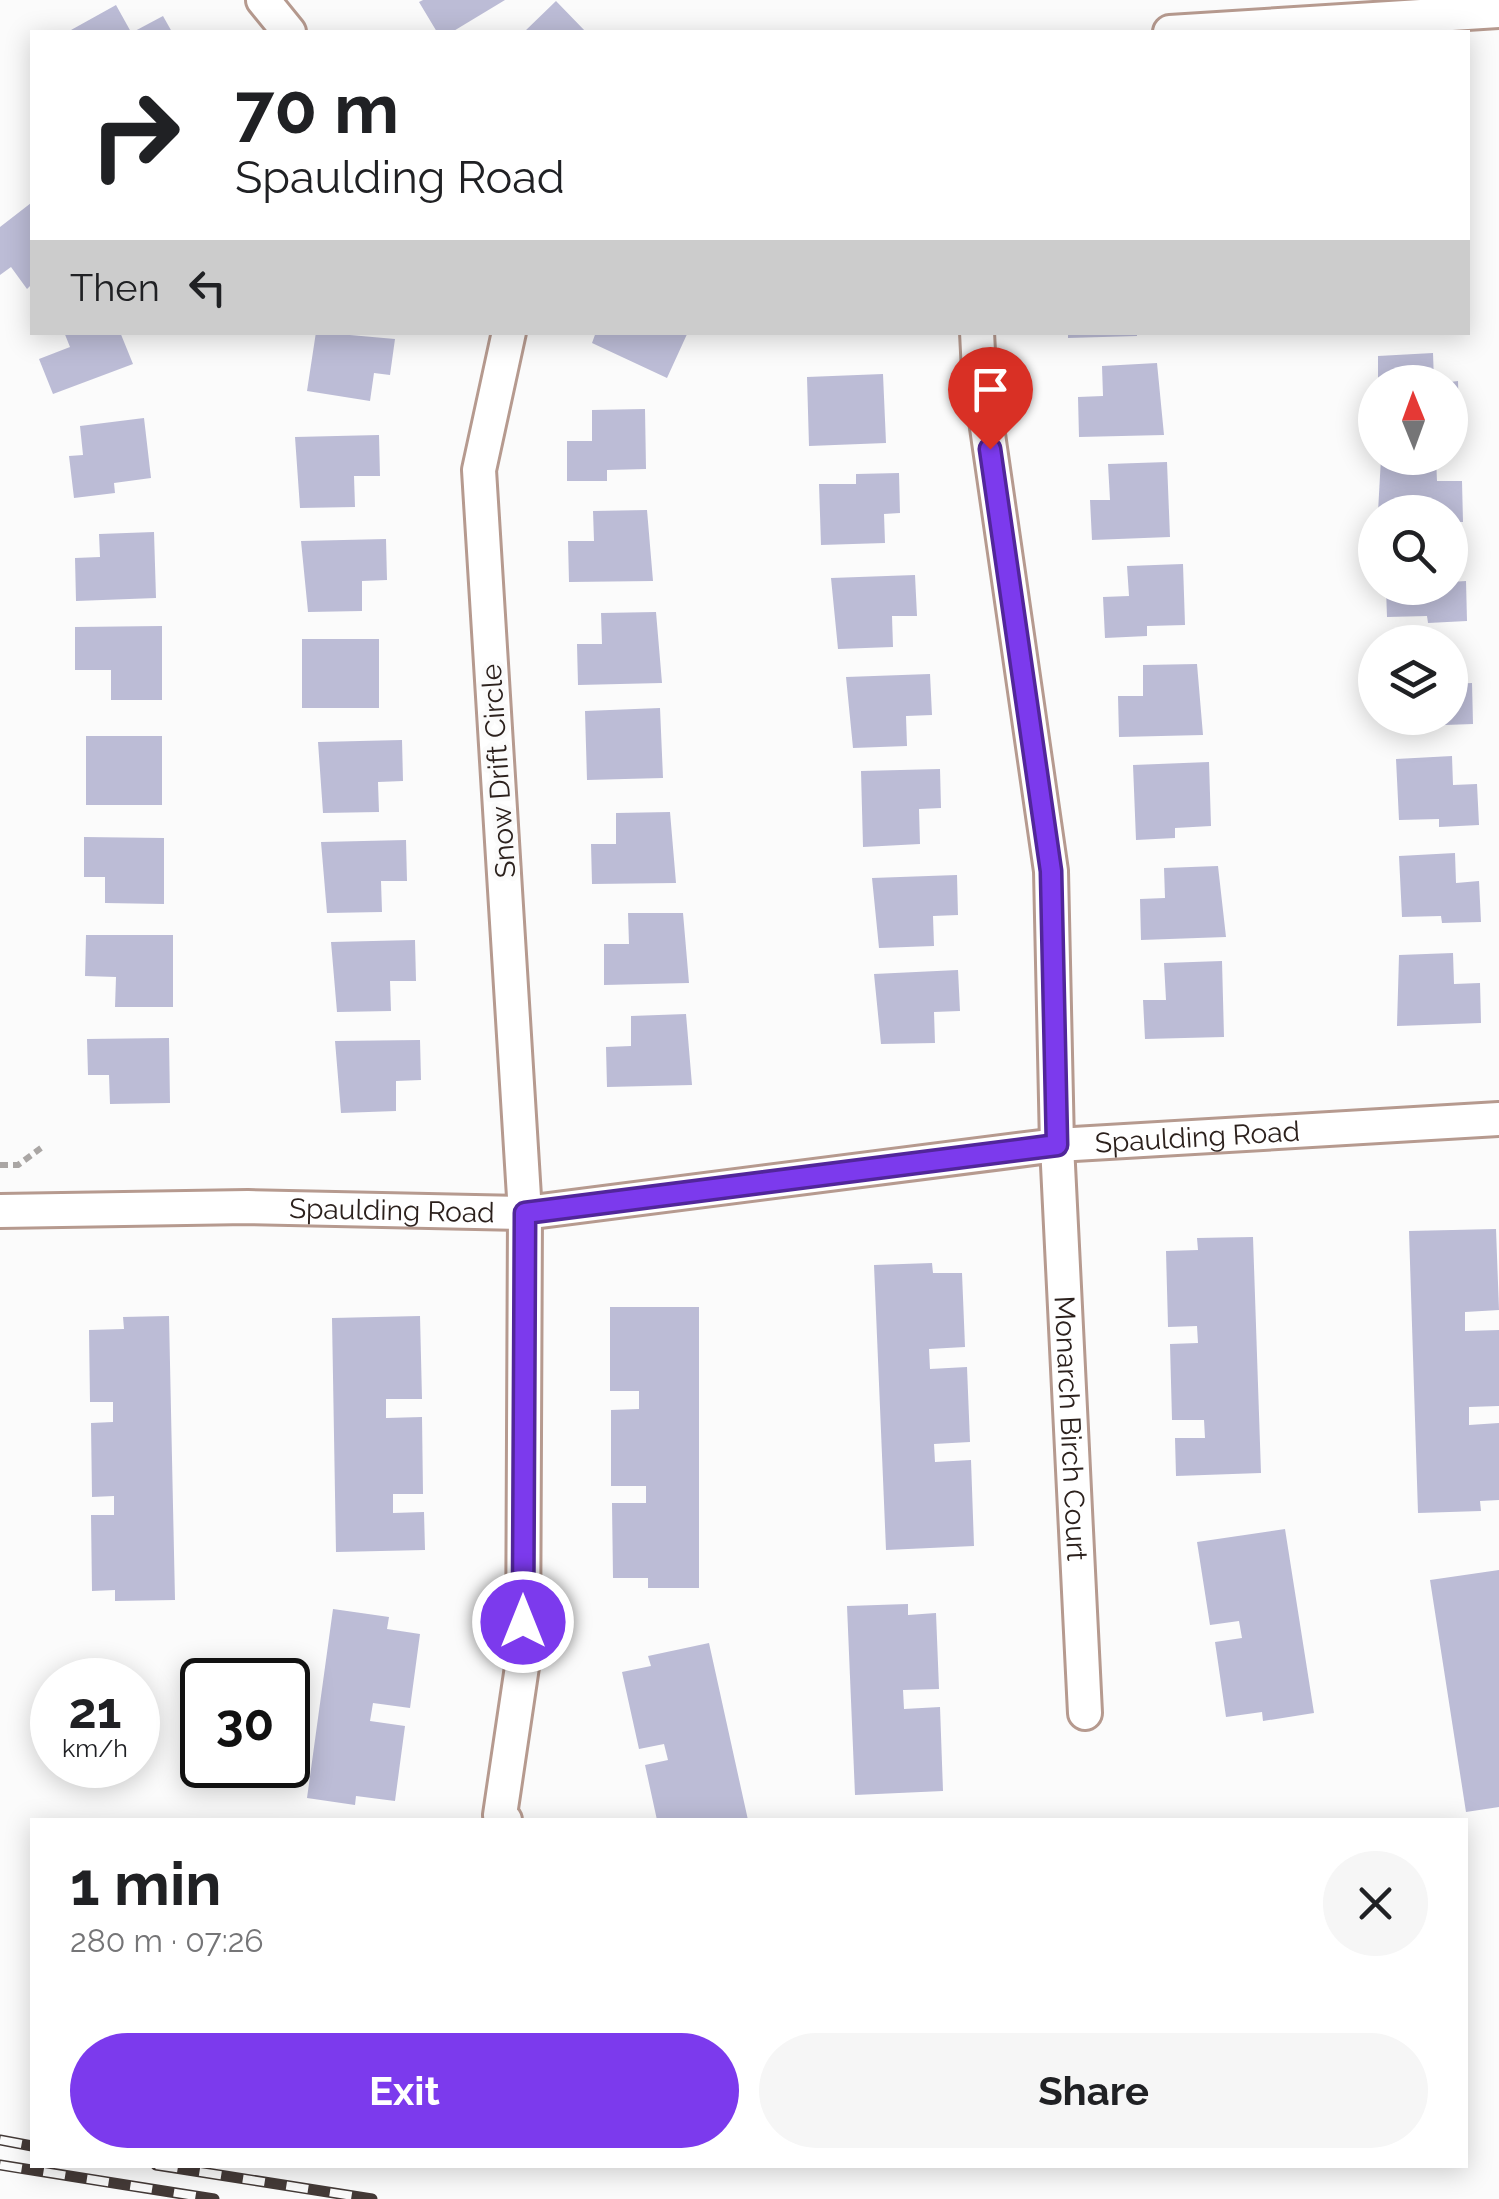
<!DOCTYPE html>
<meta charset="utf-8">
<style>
:root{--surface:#fff;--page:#f6f6f6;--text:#202124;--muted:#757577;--accent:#7c3aed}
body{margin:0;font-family:Raleway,sans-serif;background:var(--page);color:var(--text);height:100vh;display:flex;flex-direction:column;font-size:38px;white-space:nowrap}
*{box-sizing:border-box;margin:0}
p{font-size:32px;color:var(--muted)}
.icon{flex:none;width:55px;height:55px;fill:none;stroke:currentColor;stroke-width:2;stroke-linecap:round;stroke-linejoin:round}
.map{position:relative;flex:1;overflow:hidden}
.side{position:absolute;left:30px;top:1818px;width:1438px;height:350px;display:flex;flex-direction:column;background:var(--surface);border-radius:0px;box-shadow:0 5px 25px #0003}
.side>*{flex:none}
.banner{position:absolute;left:30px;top:30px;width:1440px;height:305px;border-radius:0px;box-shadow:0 5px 25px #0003;background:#fff;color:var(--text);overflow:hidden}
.needle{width:65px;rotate:359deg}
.controls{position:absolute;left:1358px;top:365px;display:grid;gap:20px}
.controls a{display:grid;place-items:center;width:110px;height:110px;border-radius:50%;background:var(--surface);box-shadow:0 5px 25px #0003;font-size:50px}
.speed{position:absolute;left:30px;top:1658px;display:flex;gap:20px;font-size:50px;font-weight:700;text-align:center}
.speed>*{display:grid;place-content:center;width:130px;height:130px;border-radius:50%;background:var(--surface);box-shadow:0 5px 25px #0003;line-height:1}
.speed small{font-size:25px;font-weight:400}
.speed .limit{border:5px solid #111;border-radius:15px;background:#fff;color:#111}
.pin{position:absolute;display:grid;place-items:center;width:85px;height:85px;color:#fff;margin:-102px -42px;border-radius:50% 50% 50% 0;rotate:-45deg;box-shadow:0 0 10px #0007}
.pin .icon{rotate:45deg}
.me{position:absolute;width:110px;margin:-55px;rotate:0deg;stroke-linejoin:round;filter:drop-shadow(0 0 8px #0008)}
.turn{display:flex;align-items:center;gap:35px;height:210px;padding:0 40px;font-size:45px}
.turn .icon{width:130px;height:130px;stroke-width:2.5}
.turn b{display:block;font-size:70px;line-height:85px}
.then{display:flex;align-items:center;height:95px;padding:0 40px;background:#0003;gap:20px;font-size:38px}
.round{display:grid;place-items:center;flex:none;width:105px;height:105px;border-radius:52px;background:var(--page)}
.head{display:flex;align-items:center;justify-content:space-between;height:170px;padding:0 40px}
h1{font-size:60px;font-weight:700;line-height:75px}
.primary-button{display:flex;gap:20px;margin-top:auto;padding:20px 40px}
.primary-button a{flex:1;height:115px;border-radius:60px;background:var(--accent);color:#fff;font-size:40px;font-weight:700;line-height:115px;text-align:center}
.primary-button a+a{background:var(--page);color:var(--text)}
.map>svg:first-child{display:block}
.building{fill:#bcbcd6}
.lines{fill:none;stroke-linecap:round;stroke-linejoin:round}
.street-casing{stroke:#b69a8f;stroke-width:38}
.path{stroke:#aaa6a4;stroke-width:6;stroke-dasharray:8 5;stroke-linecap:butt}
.street{stroke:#fff;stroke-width:32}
.rail-casing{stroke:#443a37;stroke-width:11}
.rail{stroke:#fbfbfb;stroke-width:8;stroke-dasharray:22;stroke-linecap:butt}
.route-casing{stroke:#51269a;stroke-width:25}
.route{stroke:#7c3aed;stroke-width:18}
.labels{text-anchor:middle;stroke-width:9;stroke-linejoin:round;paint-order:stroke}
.street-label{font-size:28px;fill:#2c211d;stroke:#fbfbfb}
</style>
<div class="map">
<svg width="1499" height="2199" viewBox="0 0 1499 2199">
<rect width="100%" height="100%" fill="#fbfbfb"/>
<path class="building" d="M423 0H505L452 32H437L419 2Z
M556 1 586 32H524Z
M116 5 131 32H72L71 30Z
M163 16 172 32H133Z
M31 203 32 284 27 289 11 267 0 275V227Z
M64 332H120L133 364 53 394 39 359 70 347Z
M316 332 395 339 390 375 374 373 370 401 307 391Z
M596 332H688L667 378 592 343Z
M1068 332H1137V336L1068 338Z
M1433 353 1434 382H1378V356Z
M1157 363 1164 435 1079 437 1078 397 1103 396 1102 366Z
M883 374 886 443 809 446 807 377Z
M1458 381 1459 421 1450 422V382Z
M645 409 646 469 607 470V481H567V441H592V410Z
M144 418 151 478 114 483 115 493 74 498 69 456 83 455 80 426Z
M379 435 380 476H354L355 507 300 508 295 437Z
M1381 458H1436L1437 481H1462L1463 522H1450V512H1378Z
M1167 462 1170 537 1092 540 1090 500H1110L1108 464Z
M899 473 900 513 884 514 885 543 821 545 819 484H856V474Z
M647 510 653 581 569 582 568 541H594L593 511Z
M154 532 156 598 76 601 75 558 100 557 99 534Z
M386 539 387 580 362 581V611L308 612 301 541Z
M1183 564 1185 625 1147 626V636L1105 638 1103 597 1129 596 1127 566Z
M915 575 917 616H892L893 647 838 649 831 578Z
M1466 581 1467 621 1428 623 1427 616 1387 617 1386 588H1450V582Z
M656 612 662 683 578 685 577 644H602L601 613Z
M162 626V700H111V670H75V627Z
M302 639H379V708H302Z
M1197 664 1203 735 1119 737 1118 696H1143V665Z
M930 674 932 715 906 716 907 746 853 748 846 677Z
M1472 683 1473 724 1389 727V718H1450V684Z
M660 708 663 778 587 780 585 711Z
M86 736H162V805H86Z
M402 740 403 781 378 782 379 812 323 813 318 742Z
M1452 756 1453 785 1477 784 1479 825 1439 827V819L1399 820 1396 759Z
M1209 762 1211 826 1175 828V838L1136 840 1133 765Z
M940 769 941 808 919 809 920 844 863 847 861 771Z
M670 812 676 883 592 884 591 844H616V813Z
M84 837 164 838V904L105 903V877H84Z
M406 840 407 881H381L382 912 327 913 321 842Z
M1455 853 1456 883 1479 881 1481 922 1442 923 1441 916 1402 917 1399 856Z
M1218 866 1226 937 1141 940 1140 899 1165 898 1164 868Z
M957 875 958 915 933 916 934 946 879 948 872 878Z
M628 913H683L689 983 604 985V944H629Z
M86 935H173V1007H115L116 977 85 976Z
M415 940 416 981H390L391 1011 337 1012 331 942Z
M1453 953 1454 984 1480 983 1481 1023 1397 1026 1399 955Z
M1222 961 1224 1037 1145 1039 1143 1000H1166L1164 963Z
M958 970 960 1011 934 1012 935 1043 881 1044 874 974Z
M686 1014 692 1085 607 1087 606 1047 631 1046V1016Z
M169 1038 170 1103 110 1104 109 1075H88L87 1039Z
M420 1040 421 1080 396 1081V1111L341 1113 335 1041Z
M1496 1229 1499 1310 1465 1312V1331L1499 1330V1406L1469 1407V1425L1499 1423V1500L1480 1501 1481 1511 1418 1513 1409 1231Z
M1253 1237 1261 1473 1176 1476 1175 1438H1205L1204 1420H1172L1170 1344 1198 1343 1197 1326 1168 1327 1166 1251 1198 1250 1197 1238Z
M932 1263 933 1273H962L965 1347 929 1349 930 1369 967 1367 970 1442 934 1444 935 1462 971 1460 974 1546 886 1550 874 1265Z
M610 1307H699V1588H648V1578H613L612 1503H646V1486H611V1410L639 1409V1391H610Z
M169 1316 175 1600 115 1601V1590L92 1591 91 1515H114V1496L92 1497 91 1423 113 1422V1402H90L89 1330 124 1329 123 1317Z
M420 1316 422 1399H386V1418L422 1417 423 1494H393V1513L424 1512 425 1550 336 1552 332 1318Z
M1285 1529 1314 1713 1263 1721 1262 1712 1226 1717 1215 1642 1242 1638 1239 1621 1210 1625 1197 1542Z
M1499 1570V1807L1466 1812 1430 1580Z
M908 1604V1615L936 1613 939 1689 903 1690 904 1709 940 1707 943 1791 855 1795 847 1606Z
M333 1609 389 1617 387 1629 420 1634 410 1708 373 1703 370 1721 405 1726 395 1801 356 1796 355 1805 307 1798Z
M709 1643 748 1820H657L645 1765 668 1760 664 1744 639 1749 622 1672 651 1666 648 1656Z"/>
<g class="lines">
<g class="street-casing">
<g id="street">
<path d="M263 0 289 32"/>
<path d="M1170 32 1499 11"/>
<path id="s1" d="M977 332 979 372 1051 871 1057 1145 1085 1713"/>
<path id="s2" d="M0 1211 248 1207 525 1213 1057 1145 1499 1119"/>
<path d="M505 1820 500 1815 523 1660 525 1213 479 470 509 332"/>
</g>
</g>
<path class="path" d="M0 1165H18L41 1148"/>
<use href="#street" class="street"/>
<g class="rail-casing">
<path id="rail" d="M0 2140 32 2146
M0 2165 214 2199
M156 2165 372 2199"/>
</g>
<use href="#rail" class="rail"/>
</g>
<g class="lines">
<g class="route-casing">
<path id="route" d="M523 1622 525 1213 1057 1145 1051 871 990 449"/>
</g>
<use href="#route" class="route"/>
</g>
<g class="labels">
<g class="street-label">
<text transform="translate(498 771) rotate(-94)" y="10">Snow Drift Circle</text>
<text dy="10" stroke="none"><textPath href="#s2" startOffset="1202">Spaulding Road</textPath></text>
<text dy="10" stroke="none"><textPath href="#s2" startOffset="392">Spaulding Road</textPath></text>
<text dy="10" stroke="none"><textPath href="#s1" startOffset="1102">Monarch Birch Court</textPath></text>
</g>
</g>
</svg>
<div class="controls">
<a><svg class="needle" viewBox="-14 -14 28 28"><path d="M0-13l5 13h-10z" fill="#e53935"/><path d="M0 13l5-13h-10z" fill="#757577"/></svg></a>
<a><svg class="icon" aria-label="search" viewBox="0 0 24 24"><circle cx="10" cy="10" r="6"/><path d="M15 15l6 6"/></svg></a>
<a><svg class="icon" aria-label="layers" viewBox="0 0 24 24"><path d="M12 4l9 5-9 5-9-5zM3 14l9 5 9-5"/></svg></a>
</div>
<div class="speed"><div>21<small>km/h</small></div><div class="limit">30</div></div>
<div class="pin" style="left:990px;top:449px;background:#d93025"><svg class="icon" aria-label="arrive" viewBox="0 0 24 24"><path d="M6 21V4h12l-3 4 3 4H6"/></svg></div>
<svg class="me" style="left:523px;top:1622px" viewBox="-20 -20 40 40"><circle r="17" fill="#7c3aed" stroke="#fff" stroke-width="3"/><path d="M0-11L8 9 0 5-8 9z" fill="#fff"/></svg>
<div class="banner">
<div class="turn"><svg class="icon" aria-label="right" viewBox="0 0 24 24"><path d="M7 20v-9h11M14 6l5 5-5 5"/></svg><div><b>70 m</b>Spaulding Road</div></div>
<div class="then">Then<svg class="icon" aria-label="left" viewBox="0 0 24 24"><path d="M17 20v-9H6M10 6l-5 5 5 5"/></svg></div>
</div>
<section class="side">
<div class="head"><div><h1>1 min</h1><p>280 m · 07:26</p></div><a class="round"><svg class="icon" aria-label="close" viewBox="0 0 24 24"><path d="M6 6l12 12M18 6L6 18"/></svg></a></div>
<div class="primary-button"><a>Exit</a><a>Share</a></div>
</section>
</div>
